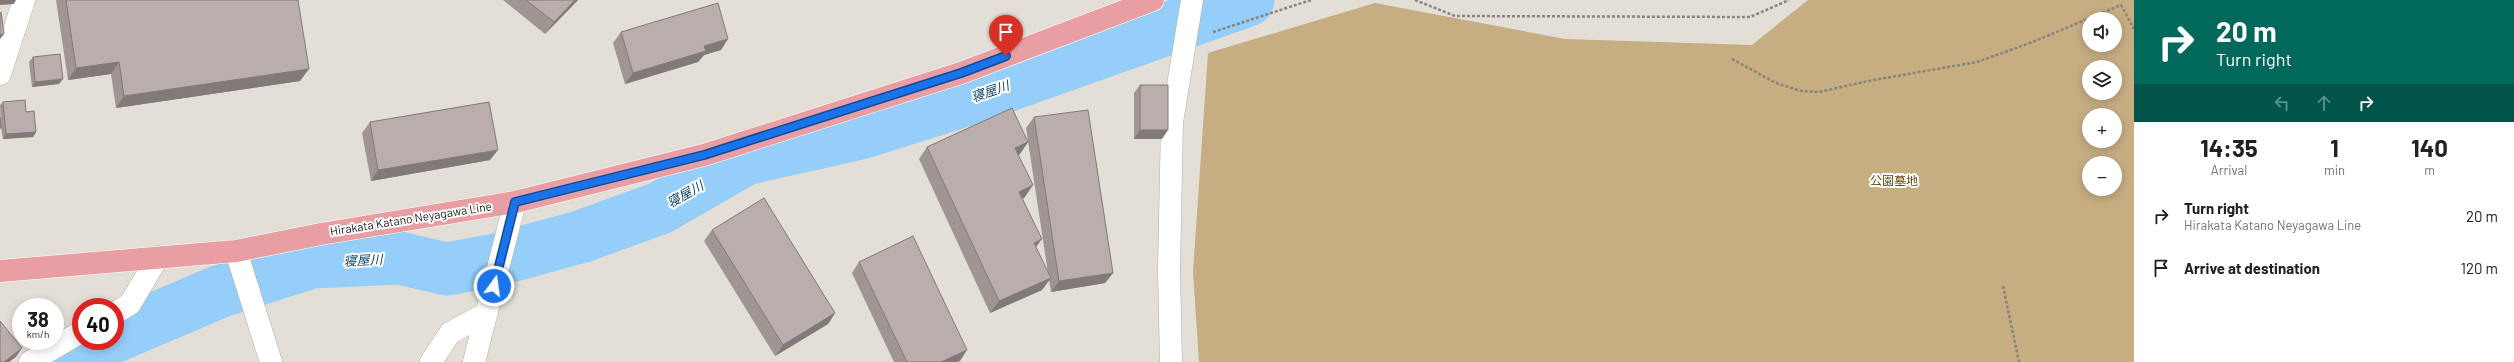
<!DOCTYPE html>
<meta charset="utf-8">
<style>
:root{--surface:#fff;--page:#f6f6f6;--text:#202124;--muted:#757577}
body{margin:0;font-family:Barlow,"Noto Sans JP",sans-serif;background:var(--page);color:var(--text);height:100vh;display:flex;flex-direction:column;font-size:15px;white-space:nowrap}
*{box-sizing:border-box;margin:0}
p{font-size:13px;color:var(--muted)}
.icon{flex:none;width:22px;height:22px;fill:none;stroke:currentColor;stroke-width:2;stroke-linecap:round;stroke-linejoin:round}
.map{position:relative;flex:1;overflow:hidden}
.panel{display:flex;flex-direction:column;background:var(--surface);width:380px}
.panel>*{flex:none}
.guide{background:#00695c;color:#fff;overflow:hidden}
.fabs{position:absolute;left:2082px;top:12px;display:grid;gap:8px}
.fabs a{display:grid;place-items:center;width:40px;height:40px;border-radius:50%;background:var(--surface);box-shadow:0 2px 10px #0003;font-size:20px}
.speed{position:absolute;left:12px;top:298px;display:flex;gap:8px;font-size:20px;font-weight:700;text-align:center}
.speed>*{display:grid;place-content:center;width:52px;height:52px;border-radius:50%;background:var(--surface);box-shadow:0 2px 10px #0003;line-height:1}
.speed small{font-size:10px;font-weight:400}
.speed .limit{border:6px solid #d22;background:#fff;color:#111}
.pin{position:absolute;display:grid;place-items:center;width:34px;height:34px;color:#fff;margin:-41px -17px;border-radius:50% 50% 50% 0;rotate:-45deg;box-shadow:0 0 4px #0007}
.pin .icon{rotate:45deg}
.me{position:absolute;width:44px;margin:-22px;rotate:14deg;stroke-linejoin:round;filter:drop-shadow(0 0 3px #0008)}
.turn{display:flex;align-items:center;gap:14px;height:84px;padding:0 16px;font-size:18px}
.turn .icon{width:52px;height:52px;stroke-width:2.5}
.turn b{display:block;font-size:28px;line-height:34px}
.lanes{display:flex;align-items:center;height:38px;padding:0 16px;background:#0003;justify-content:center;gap:20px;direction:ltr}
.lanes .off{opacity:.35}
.eta{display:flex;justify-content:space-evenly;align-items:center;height:68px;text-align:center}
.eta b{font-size:24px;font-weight:700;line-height:28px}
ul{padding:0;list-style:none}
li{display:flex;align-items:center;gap:12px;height:52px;padding:0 16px}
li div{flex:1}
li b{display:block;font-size:15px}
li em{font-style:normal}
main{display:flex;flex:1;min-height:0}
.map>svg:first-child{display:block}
.green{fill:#c6ad82;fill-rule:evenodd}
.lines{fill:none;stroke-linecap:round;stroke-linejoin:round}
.river{stroke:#96cefa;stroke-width:53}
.minor-casing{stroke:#b3afa6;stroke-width:23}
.major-casing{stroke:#fff;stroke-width:23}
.path{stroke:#88847f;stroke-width:2.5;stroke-dasharray:3 2;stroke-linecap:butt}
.minor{stroke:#fff;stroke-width:22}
.major{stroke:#e99ea3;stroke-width:22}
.wall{fill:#9f9693}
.shaded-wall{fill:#827a78}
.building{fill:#b9aeab;stroke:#827a78}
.route-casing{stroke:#114b97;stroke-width:10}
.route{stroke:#1a73e8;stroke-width:7}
.labels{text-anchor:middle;stroke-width:4;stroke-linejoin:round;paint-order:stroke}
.park-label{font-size:12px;fill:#664a0e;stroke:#fff}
.street-label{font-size:12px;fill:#252320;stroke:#fff}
.water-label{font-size:13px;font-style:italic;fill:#0e4568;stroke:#fff}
</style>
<main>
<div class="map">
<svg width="2134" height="362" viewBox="0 0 2134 362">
<rect width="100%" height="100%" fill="#e3ded6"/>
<path class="green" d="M1808 0H2134V362H1199L1193 272 1208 53 1375 3 1565 39 1752 45ZM2089 19H2115V45H2089ZM2089 67H2115V93H2089ZM2089 115H2115V141H2089ZM2089 163H2115V189H2089Z"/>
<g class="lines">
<path class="river" d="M115 336 221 291 312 262 399 258 447 269 495 260 580 237 660 208 745 159 861 133 978 96 1248 0
M67 362 104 341"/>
<g class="minor-casing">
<path id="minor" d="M0 74 24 0
M236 251 271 362
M115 313 130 304 158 257
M30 362 81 332
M431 362 450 333 487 313
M474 362 515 202
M1171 362 1169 271 1172 122 1192 0"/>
</g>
<g class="major-casing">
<path id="major" d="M0 271 236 251 321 234 515 202 704 155 961 73 1153 0"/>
</g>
<path class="path" d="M1415 0 1455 16 1750 17 1789 0
M1213 32 1311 0
M1732 59 1776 83 1801 91 1819 92 1868 81 1977 62 2030 43 2121 5 2134 29
M2003 286 2019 362"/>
<use href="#minor" class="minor"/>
<use href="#major" class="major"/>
</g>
<path class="wall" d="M56 0H298L300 81 116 108 111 74 68 80Z
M503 0H578L545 34Z
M621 32 721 50 704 55 698 62 625 84 613 43Z
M33 57 59 84 32 87 29 62Z
M1140 85 1162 139H1134V93Z
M3 102 26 112 36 132 33 137 3 139 1 128 0 130 1 128 0 105Z
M1034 117 1113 273 1105 283 1051 292 1049 280 1042 290 990 313 919 159 927 147 1028 142 1019 155 1025 197 1023 198 1036 247 1048 273 1026 128Z
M370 122 490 160 371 181 362 133Z
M712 230 835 313 828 324 775 356 704 241Z
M859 262 960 361 957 362H894L852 273Z"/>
<path class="shaded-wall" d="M0 0H16L14 4 0 5Z
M575 0H578L545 34 554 22Z
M4 34 0 39V35Z
M728 39 721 50 704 55 698 62 625 84 633 73 704 46Z
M119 62 111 74 68 80 76 68Z
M309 69 300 81 116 108 124 96Z
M63 79 59 84 32 87 35 82Z
M1140 130H1168L1162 139H1134Z
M36 132 33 137 3 139 6 134Z
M1028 142 1020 154 1007 160 1015 148Z
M498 150 490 160 371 181 378 170Z
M1033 185 1025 197 1011 204 1019 192Z
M1042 239 1033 251 1034 243Z
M1113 273 1105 283 1051 292 1059 281Z
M1051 278 1042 290 990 313 999 301Z
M835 313 828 324 775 356 783 345Z
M22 348 16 357 9 362H4Z
M967 350 960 361 957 362H941Z"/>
<path class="building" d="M66 0H298L309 69 124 96 119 62 76 68Z
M526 0H575L554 22Z
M718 3 728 39 704 46 706 51 633 73 621 32Z
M1 12 4 34 0 35V13Z
M60 54 63 79 35 82 33 57Z
M1140 85H1168V130H1140Z
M25 100 26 112 34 111 36 132 6 134 3 102Z
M489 102 498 150 378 170 370 122Z
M1012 108 1028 142 1015 148 1033 185 1019 192 1042 239 1034 243 1051 278 999 301 927 147Z
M1088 110 1113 273 1059 281 1034 117Z
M0 117 1 128H0Z
M764 198 835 313 783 345 712 230Z
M913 236 967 350 941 362H907L859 262Z
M0 321 22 348 4 362H0Z"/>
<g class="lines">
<g class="route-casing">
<path id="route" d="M494 286 515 202 704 155 961 73 1006 56"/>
</g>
<use href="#route" class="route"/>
</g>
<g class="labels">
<g class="park-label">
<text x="1894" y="185">公園墓地</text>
</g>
<g class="street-label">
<text transform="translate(411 219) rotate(-9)" y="4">Hirakata Katano Neyagawa Line</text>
</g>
<g class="water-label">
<text transform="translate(990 91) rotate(-19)" y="5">寝屋川</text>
<text transform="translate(685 194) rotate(-30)" y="5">寝屋川</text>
<text transform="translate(363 260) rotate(-3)" y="5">寝屋川</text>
</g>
</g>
</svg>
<div class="fabs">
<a><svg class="icon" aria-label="sound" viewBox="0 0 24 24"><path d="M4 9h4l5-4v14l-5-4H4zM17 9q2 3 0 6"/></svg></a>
<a><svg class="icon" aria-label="layers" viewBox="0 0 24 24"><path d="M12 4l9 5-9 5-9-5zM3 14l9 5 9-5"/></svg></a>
<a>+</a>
<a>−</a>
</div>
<div class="speed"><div>38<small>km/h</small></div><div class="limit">40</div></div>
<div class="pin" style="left:1006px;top:56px;background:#d93025"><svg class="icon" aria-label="arrive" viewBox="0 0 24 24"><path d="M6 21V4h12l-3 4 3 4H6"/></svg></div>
<svg class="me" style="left:494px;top:286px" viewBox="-20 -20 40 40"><circle r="17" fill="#1a73e8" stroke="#fff" stroke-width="3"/><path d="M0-11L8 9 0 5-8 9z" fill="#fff"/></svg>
</div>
<section class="panel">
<div class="guide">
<div class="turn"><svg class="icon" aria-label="right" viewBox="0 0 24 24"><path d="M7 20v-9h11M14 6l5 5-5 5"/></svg><div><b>20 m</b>Turn right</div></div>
<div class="lanes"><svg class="icon off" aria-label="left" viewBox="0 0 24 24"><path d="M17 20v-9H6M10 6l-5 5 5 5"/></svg><svg class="icon off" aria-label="ahead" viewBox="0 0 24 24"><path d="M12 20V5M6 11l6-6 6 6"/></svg><svg class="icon" aria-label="right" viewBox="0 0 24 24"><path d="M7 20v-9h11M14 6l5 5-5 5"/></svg></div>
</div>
<div class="eta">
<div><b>14:35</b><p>Arrival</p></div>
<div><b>1</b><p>min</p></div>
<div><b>140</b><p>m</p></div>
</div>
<ul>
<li><svg class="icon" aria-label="right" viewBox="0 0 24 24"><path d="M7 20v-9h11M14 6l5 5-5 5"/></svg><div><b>Turn right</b><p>Hirakata Katano Neyagawa Line</p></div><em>20 m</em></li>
<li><svg class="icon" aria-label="arrive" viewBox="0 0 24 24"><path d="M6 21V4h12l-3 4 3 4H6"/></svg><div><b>Arrive at destination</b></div><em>120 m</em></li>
</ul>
</section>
</main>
